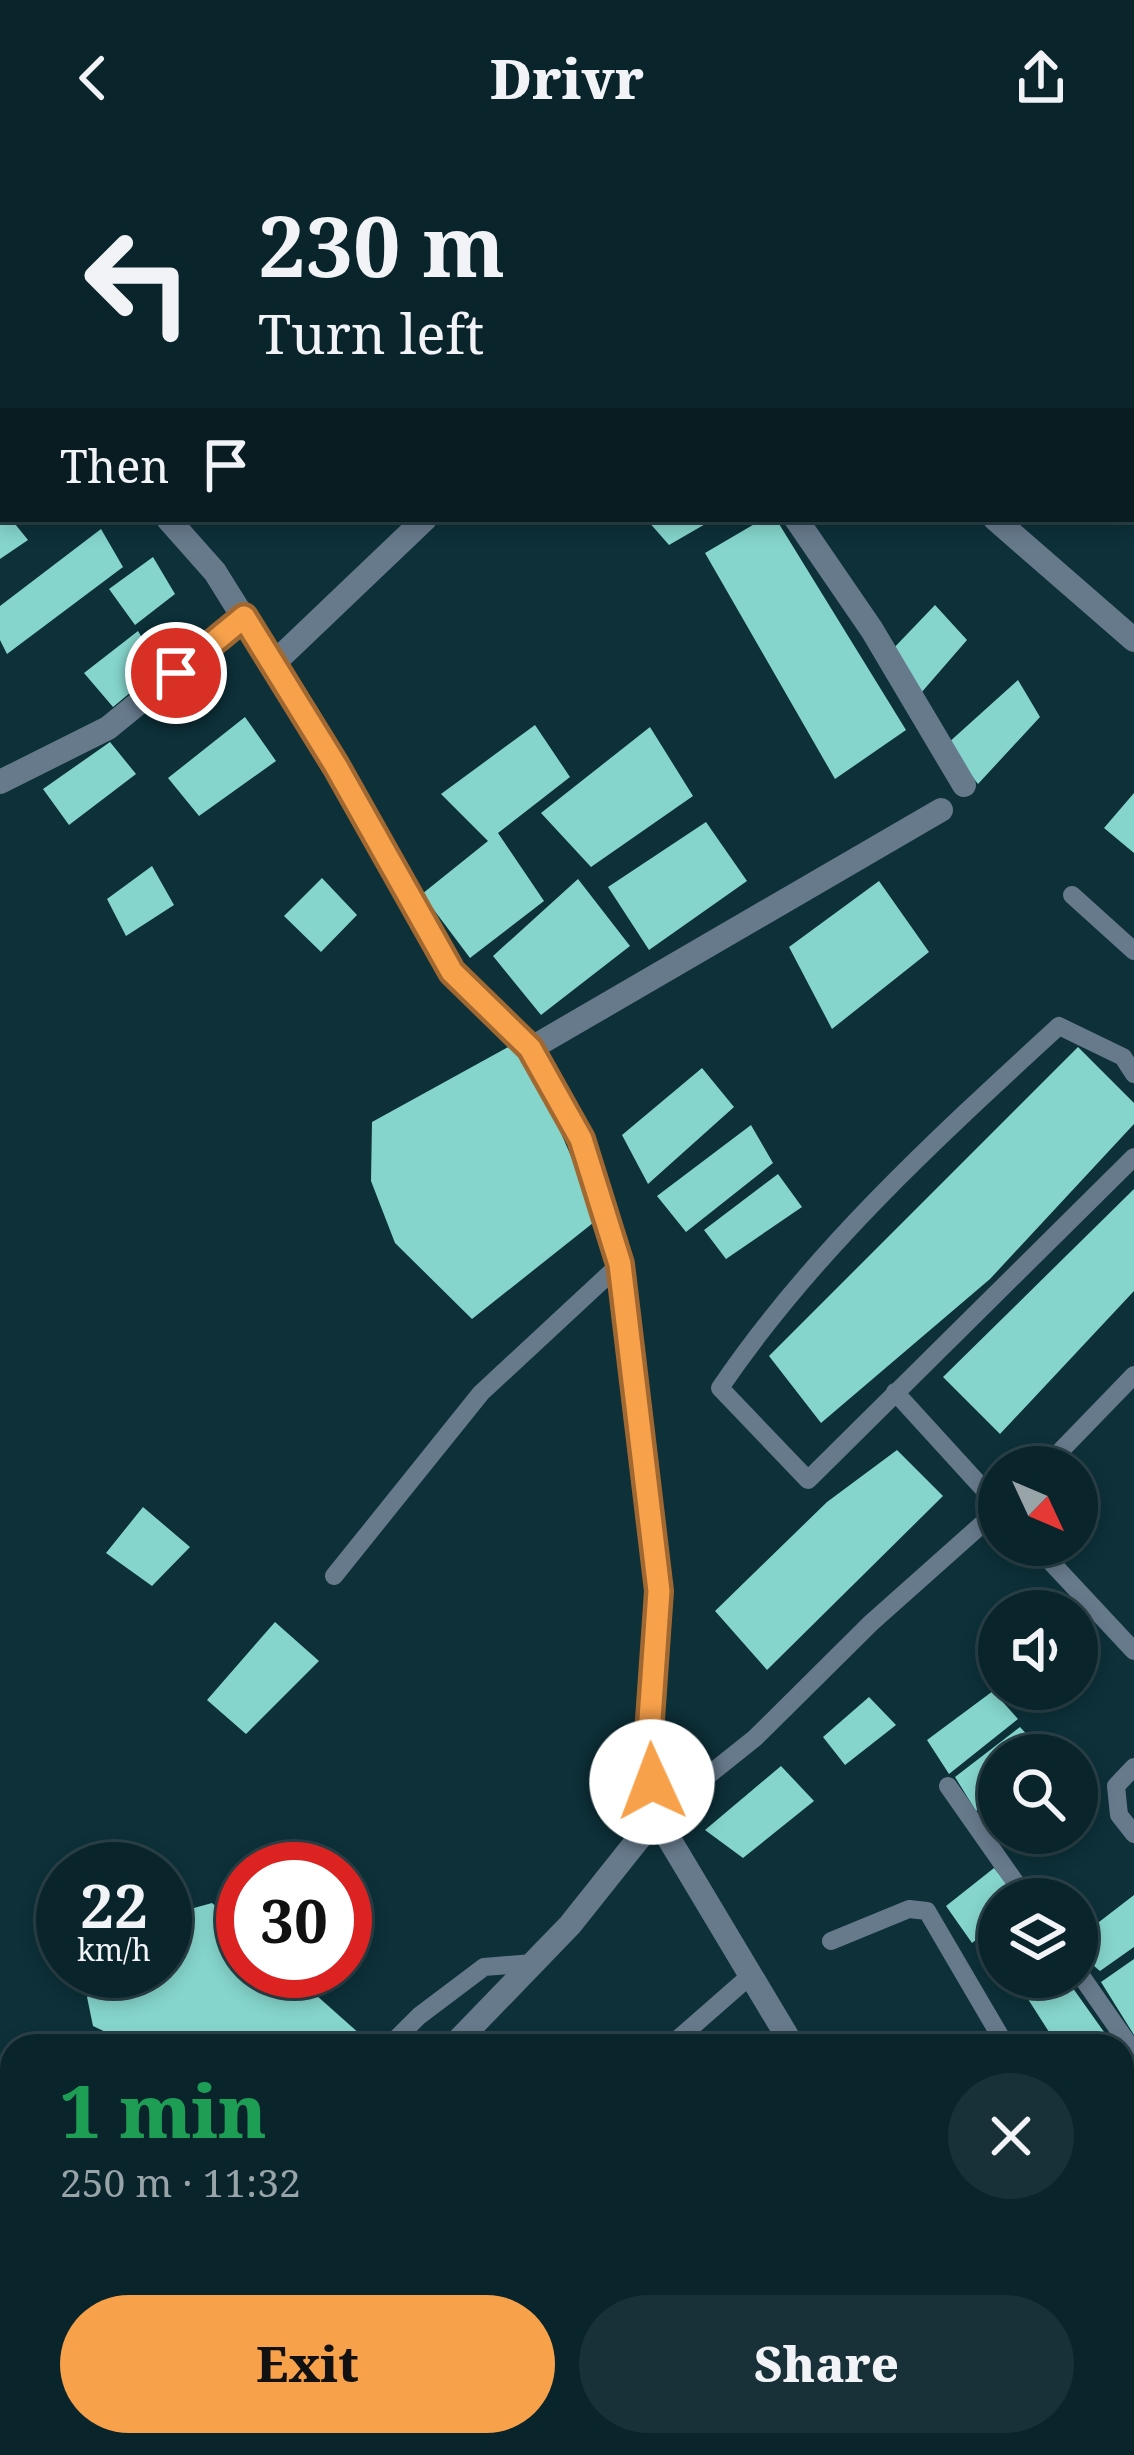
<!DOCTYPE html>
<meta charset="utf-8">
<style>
:root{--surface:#0a242b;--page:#183037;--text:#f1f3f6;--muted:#99a4a9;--line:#2a4147;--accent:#f8a14b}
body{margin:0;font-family:"Noto Serif",serif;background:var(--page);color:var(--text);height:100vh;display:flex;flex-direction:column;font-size:45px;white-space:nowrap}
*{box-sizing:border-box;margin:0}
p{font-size:39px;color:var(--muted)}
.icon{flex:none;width:66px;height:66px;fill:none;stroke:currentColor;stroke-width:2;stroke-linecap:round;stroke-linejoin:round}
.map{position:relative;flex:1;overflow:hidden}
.drawer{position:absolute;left:0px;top:1878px;width:1134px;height:423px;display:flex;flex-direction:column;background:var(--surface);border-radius:36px 36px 0 0;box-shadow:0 6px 18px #0003,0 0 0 3px var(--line)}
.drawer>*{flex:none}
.guide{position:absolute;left:0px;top:0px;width:1134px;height:366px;box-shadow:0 6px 18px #0003,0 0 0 3px var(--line);background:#0a242b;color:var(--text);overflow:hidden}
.needle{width:78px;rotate:134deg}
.controls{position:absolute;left:978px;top:1290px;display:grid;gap:24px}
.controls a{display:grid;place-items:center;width:120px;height:120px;border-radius:50%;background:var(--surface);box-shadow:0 6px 18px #0003,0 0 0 3px var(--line);font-size:60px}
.speed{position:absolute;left:36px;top:1686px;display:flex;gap:24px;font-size:60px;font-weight:700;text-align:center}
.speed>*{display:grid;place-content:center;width:156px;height:156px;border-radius:50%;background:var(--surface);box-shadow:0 6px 18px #0003,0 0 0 3px var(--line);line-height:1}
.speed small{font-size:30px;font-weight:400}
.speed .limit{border:18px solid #d22;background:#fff;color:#111}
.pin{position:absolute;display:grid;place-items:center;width:102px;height:102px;color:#fff;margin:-51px;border:6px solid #fff;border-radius:50%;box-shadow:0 3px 12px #0007}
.me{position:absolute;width:132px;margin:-66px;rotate:358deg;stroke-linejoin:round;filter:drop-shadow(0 0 9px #0008)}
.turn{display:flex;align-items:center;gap:42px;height:252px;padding:0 60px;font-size:54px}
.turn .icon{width:156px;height:156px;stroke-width:2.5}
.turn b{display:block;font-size:84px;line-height:102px}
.then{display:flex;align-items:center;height:114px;padding:0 60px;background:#0003;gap:24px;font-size:45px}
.round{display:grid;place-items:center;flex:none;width:126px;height:126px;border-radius:63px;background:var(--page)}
.head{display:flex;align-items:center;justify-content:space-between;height:204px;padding:0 60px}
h1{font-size:72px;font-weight:800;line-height:90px;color:#1e9e55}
.action{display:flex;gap:24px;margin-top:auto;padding:24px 60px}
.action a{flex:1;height:138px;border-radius:72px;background:var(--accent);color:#111;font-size:48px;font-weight:800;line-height:138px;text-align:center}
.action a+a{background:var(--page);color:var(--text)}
header{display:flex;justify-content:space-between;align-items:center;height:156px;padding:0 60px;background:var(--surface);font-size:54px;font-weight:800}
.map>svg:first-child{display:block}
.building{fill:#85d5cc}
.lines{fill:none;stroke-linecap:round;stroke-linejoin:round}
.lane{stroke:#677a8c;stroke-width:18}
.street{stroke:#677a8c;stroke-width:24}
.route-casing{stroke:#a16931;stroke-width:30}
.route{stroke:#f8a14b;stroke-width:21}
</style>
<header><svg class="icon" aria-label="back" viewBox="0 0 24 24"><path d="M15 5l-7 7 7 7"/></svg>Drivr<svg class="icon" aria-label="share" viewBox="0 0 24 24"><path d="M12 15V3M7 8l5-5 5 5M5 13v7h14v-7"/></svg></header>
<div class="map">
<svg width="1134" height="2299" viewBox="0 0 1134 2299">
<rect width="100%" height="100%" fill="#0d3039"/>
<path class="building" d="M0 363H11L28 384 0 403Z
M651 363H714L669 389 648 365Z
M763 363H776L906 574 835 623 705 397Z
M101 373 123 411 7 498 0 484V450Z
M153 401 175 438 135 469 109 433Z
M935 449 967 484 921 537 889 497Z
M138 475 160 512 113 551 84 517Z
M1018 524 1040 561 978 628 947 588Z
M245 561 276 605 199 660 168 622Z
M535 569 570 621 498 677 544 745 470 802 422 738 488 685 441 638Z
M650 571 693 640 591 711 541 657Z
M110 586 136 618 69 669 43 633Z
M1134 637V697L1104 672Z
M706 666 747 725 649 794 608 731Z
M152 710 174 749 126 780 107 743Z
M322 722 357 759 321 796 284 760Z
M578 723 630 790 541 859 493 800Z
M879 725 929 796 832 873 789 791Z
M521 884 598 1063 472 1163 395 1087 371 1025 372 966Z
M1078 891 1134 947V968L990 1123 821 1267 769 1200Z
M702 912 734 951 648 1028 622 979Z
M751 969 773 1007 686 1076 657 1040Z
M778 1018 802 1051 726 1103 704 1074Z
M1134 1033V1135L1000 1278 943 1221Z
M897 1294 943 1340 767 1514 715 1455 827 1346Z
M143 1351 190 1391 152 1430 106 1397Z
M275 1466 319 1505 246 1578 207 1544Z
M993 1535 1018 1563 949 1618 927 1584Z
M869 1541 896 1569 845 1609 823 1581Z
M1020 1571 1046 1599H999V1677H1015L1003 1686 981 1651 976 1655 955 1621Z
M781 1610 814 1645 743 1702 705 1674Z
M994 1712 1019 1743H999V1766L972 1787 946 1750Z
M1134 1739V1791L1100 1815 1077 1796V1783Z
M212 1747 243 1775V1815H289L361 1879 351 1890H135L93 1870 87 1841 111 1815H165V1760Z
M999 1772V1814L978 1787Z
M1134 1803V1879L1101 1826Z
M1056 1821H1065L1114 1890H1058L1026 1840Z
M1122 1901 1134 1918V2012L1122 1993Z
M1134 2151V2204L1122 2197V2161Z
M786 2289H831L837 2299H782L779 2295Z
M855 2289H901L906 2299H860Z
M964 2289H982L987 2299H945Z"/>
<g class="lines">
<path class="lane" d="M675 3V0
M1072 739 1134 795
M1134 918 1123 901 1059 870C938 981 812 1096 720 1232L808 1324 1134 1001
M895 1236 999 1350
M1045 1311 1134 1219
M1035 1389 1134 1495
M334 1420 481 1237 620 1108
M1134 1611 1116 1630 1119 1659 1134 1678
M948 1630 1027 1743
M656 1661 755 1582 871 1467 999 1353
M831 1785 909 1753 927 1755 1006 1890
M1077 1814 1134 1896
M389 1890 419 1860 484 1811 533 1807
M670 1890 751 1819"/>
<path class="street" d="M973 0 978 3
M791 3 793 0
M1068 3 1075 0
M1131 44 1134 47
M0 177 3 180
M1131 209 1134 212
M168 363 215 416 336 610 452 816 530 893 581 983 620 1108 659 1435 648 1591 656 1661 793 1890
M796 363 872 474 964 629
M995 363 1134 484
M273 508 425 363
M0 626 108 572 244 461
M530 893 941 654
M453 1890 570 1769 656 1661
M1122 2125 1134 2117
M1022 2289 1026 2299
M79 2299 88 2289"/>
</g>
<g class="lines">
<g class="route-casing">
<path id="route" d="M176 517 244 461 336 610 452 816 530 892 581 983 620 1108 659 1435 648 1592 652 1626"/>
</g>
<use href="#route" class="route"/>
</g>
</svg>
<div class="controls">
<a><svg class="needle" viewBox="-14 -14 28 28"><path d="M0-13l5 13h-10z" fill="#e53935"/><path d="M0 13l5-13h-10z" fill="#99a4a9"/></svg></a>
<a><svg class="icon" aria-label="sound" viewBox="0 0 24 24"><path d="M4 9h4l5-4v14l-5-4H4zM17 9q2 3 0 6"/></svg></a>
<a><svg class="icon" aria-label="search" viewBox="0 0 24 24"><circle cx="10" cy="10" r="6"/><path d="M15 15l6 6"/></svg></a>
<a><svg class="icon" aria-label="layers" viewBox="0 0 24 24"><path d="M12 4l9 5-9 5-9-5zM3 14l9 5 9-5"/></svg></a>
</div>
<div class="speed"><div>22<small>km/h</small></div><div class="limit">30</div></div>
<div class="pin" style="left:176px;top:517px;background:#d93025"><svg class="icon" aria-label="arrive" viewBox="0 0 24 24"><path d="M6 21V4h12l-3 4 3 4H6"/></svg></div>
<svg class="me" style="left:652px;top:1626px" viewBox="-20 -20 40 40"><circle r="19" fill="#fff"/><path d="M0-13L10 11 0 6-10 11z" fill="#f8a14b"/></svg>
<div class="guide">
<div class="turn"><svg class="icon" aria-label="left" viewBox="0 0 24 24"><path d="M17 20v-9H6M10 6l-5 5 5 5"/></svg><div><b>230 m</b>Turn left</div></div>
<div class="then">Then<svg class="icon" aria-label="arrive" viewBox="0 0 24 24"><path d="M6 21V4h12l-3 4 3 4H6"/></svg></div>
</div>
<section class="drawer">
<div class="head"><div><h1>1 min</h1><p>250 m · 11:32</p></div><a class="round"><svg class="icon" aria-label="close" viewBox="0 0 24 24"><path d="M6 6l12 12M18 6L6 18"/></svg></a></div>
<div class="action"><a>Exit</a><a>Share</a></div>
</section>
</div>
